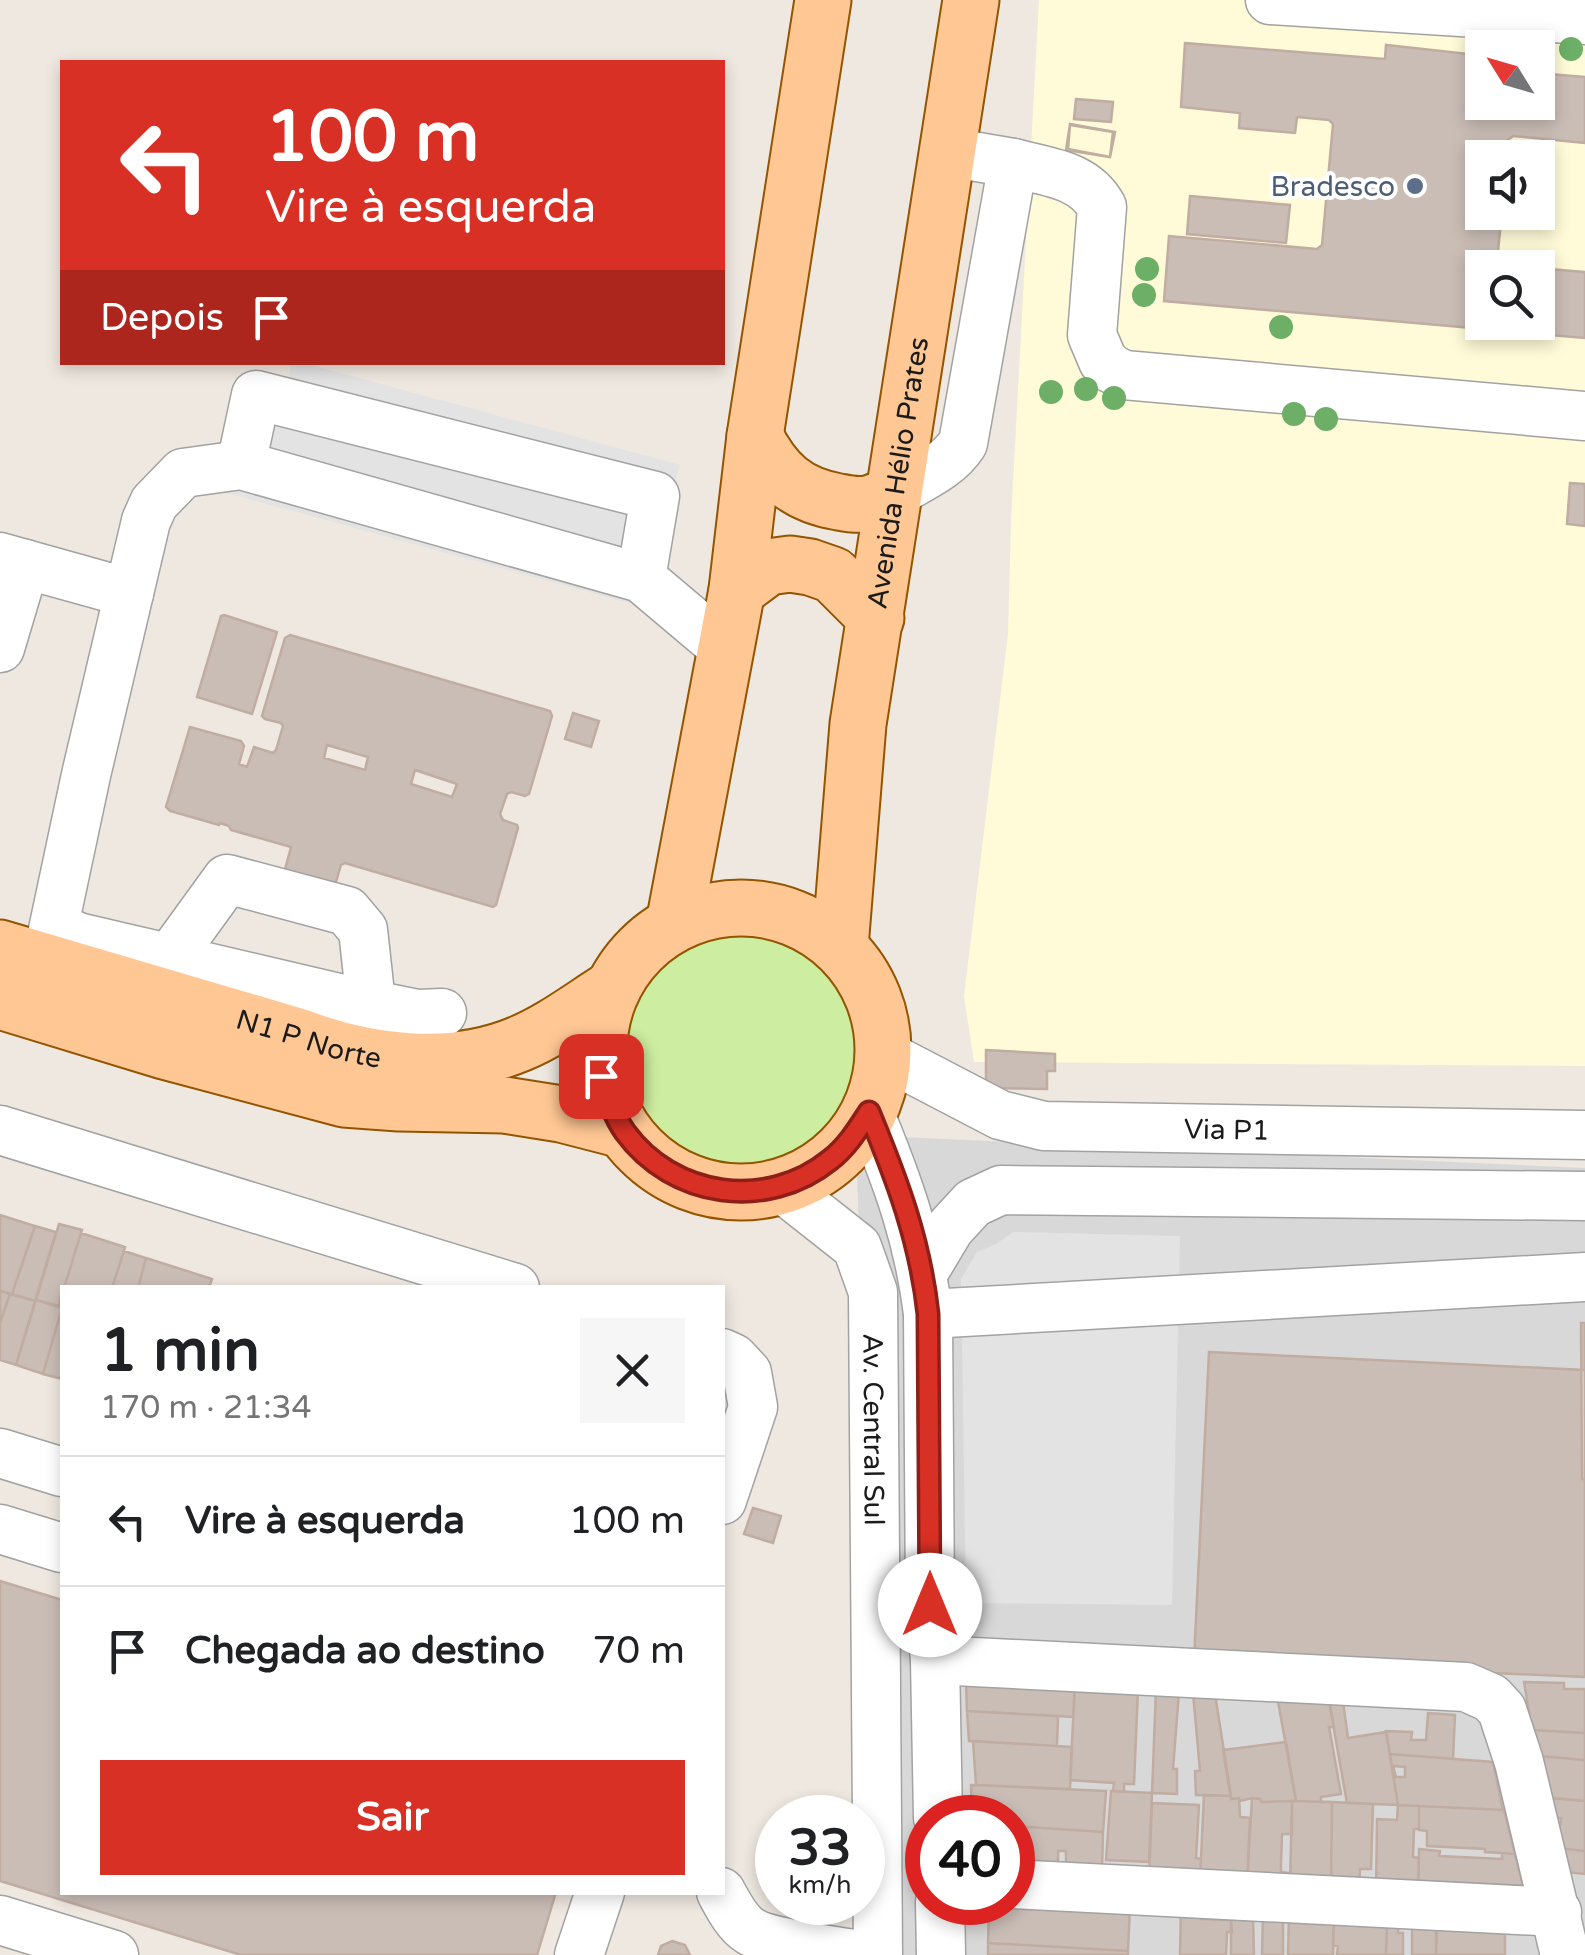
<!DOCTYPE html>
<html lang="pt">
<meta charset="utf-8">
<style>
:root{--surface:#fff;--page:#f6f6f6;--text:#202124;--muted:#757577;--line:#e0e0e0;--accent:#d93025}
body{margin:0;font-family:"Varela Round",sans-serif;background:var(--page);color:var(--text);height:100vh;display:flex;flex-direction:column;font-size:38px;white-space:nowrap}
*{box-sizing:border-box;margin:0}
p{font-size:32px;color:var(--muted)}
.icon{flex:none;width:55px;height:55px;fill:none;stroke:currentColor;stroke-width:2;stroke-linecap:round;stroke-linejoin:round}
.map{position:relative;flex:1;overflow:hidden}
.sheet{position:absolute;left:60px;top:1285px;width:665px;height:610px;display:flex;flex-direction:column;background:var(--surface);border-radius:0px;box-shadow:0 5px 15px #0003}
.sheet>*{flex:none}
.hud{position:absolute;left:60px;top:60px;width:665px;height:305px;border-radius:0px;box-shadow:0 5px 15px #0003;background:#d93025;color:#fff;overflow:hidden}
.needle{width:65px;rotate:307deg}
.controls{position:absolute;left:1465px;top:30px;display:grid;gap:20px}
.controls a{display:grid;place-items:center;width:90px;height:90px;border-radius:0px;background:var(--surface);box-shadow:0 5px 15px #0003;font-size:50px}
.speed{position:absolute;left:755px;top:1795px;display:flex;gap:20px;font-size:50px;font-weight:700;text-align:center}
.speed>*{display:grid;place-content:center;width:130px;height:130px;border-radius:50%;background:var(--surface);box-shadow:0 5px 15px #0003;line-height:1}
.speed small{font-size:25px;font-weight:400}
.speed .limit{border:15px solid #d22;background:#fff;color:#111}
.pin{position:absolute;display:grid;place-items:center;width:85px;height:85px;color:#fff;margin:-42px;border-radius:20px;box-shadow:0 5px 15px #0006}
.me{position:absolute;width:110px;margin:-55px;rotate:0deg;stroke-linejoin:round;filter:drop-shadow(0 0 8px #0008)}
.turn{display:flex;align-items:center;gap:35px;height:210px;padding:0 40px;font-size:45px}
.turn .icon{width:130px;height:130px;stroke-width:2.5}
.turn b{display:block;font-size:70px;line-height:85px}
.then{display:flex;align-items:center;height:95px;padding:0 40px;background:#0003;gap:20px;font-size:38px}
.round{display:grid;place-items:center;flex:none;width:105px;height:105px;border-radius:0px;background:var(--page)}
.overview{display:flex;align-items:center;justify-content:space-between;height:170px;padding:0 40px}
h1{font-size:60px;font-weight:800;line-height:75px}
.button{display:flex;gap:20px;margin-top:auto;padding:20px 40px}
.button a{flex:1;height:115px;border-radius:0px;background:var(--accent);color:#fff;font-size:40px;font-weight:800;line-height:115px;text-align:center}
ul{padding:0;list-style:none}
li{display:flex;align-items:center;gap:30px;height:130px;padding:0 40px;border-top:2px solid var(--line)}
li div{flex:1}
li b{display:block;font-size:38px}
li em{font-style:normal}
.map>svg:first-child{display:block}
.residential{fill:#d9d8d8;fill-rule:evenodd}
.education{fill:#fffbd8;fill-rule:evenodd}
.grass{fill:#cdeda0}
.parking{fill:#e3e3e3}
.building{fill:#cabdb6;stroke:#c0aca1;stroke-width:2.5;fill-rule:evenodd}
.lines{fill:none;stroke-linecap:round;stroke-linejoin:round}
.minor-casing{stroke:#a2a2a2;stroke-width:51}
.major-casing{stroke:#935500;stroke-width:59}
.minor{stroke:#fff;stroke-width:48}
.major{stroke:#ffc794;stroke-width:55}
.tree{fill:#6daf66}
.route-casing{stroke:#8d1f18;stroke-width:25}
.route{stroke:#d93025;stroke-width:18}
.service-dot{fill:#5c6f8a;stroke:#fff;stroke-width:4}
.labels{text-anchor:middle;stroke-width:8;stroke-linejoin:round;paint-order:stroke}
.service-label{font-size:28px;fill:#4e5e75;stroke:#fff;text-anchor:end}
.street-label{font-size:28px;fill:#1b1b1b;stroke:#fff}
</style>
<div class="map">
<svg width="1585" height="1955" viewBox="0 0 1585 1955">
<rect width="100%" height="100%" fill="#eee8e0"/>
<path class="residential" d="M856 1135 1585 1168V1955H880ZM928 1818H1012V1902H928Z"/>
<path class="education" d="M1039 0H1585V1066L974 1062 964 996 1008 634 1011 520ZM1482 48H1538V102H1482ZM1482 158H1538V212H1482ZM1482 268H1538V322H1482Z"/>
<path class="grass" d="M621 1049a123 123 0 1 1 246 0a123 123 0 1 1-246 0Z"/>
<path class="parking" d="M292 363H304L680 465 640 606 216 490 283 395Z
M1013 1232 1180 1236 1172 1605 966 1603 961 1279 977 1252 996 1244Z"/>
<path class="building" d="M1185 43 1385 59 1386 45 1469 54 1468 67 1482 68V102H1538V73L1585 77V143L1513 136 1508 140 1507 158H1482V212H1502L1497 261 1502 265 1530 268H1482V322H1538V268L1585 272V338L1164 301 1169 236 1317 249 1322 245 1333 124 1329 120 1297 117 1295 133 1239 128 1240 113 1181 107Z
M1076 99 1113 102 1111 122 1074 119Z
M1070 124 1115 132 1110 157 1066 150Z
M1070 125 1113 132 1110 157 1068 149Z
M1190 196 1290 205 1286 243 1187 234Z
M1570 483 1585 484V526L1567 524Z
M224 615 277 632 252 714 197 697 221 616Z
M290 635 550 711 552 716 529 794 525 796 511 792 507 794 500 814 503 820 517 825 518 828 496 905 493 907 345 863 341 865 332 895 282 881 291 847 231 830 229 826 220 823 219 825 170 811 166 807 190 727 241 741 244 746 239 764 247 767 254 747 273 753 276 750 283 726 281 723 265 719 262 716 285 638ZM327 745 368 757 365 770 324 758ZM415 770 457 784 452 797 411 784Z
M573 713 599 721 591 747 565 739Z
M986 1050 1055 1054V1071H1047V1089L986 1088Z
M0 1215 35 1226 12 1294 0 1291Z
M59 1224 82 1230 64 1288H62L59 1306 36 1300Z
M35 1226 56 1232 35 1301 12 1294Z
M81 1233 125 1247 112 1288H64Z
M124 1251 146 1258 138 1288H112Z
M146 1258 212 1279 209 1288H138Z
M0 1291 10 1294 0 1323Z
M10 1294 35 1301 16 1365 0 1360V1323Z
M36 1300 62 1308 43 1374 16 1365Z
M62 1308V1379L43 1374Z
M1581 1323H1585V1479H1582Z
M1209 1352 1585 1370V1677L1194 1660Z
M753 1508 781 1516 773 1543 744 1534Z
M0 1581 62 1600V1892H556L537 1955H241L0 1881Z
M966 1682 1075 1685 1073 1717 967 1711Z
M1524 1682 1564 1683V1689H1585V1733L1532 1730Z
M1075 1685 1138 1689 1134 1784H1124V1792L1113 1791 1114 1783 1070 1780Z
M1156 1690 1179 1692 1173 1769H1177V1794L1152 1793Z
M1193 1693 1215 1694 1231 1796 1196 1795 1195 1771H1200Z
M1277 1696 1329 1699 1334 1727H1329L1341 1794 1321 1797V1802L1296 1801Z
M1329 1701 1343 1702 1348 1738 1386 1732 1398 1805 1347 1803Z
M967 1711 1058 1716 1057 1746 969 1741Z
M1428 1713 1455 1715 1453 1759 1390 1754 1386 1731 1412 1732 1411 1740H1426Z
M1532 1730 1585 1733V1760L1537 1756Z
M973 1741 1072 1747 1070 1789 976 1785Z
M1286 1742 1296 1801 1261 1802 1260 1799 1252 1798 1240 1801 1239 1798 1231 1799 1223 1750Z
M1390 1754 1493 1762 1503 1810 1398 1805ZM1393 1766 1405 1767V1777H1396Z
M1539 1756 1585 1760V1801L1543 1797Z
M971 1785 1106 1791 1103 1832 1012 1826V1818H972Z
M1111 1791 1152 1793 1149 1862 1106 1860Z
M1204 1795 1231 1796V1799L1239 1798 1240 1817 1250 1818 1247 1884 1200 1879Z
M1252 1798 1260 1799 1261 1802 1292 1801V1834H1282L1281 1862V1872L1290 1873V1886L1247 1884Z
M1548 1798 1585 1801V1851L1557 1848 1561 1818 1551 1817Z
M1292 1801 1332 1802 1331 1887 1290 1886Z
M1332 1802 1373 1804 1371 1869H1360L1359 1887H1331Z
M1152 1803 1199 1805 1196 1858 1201 1859 1200 1879 1149 1877Z
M1398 1805 1419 1806V1829H1414L1413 1857 1419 1858 1418 1894 1376 1893 1377 1819 1397 1820Z
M1419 1806 1504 1810 1515 1854 1485 1852V1849L1427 1846V1831L1419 1830Z
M807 1807H825V1818H807Z
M1012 1826 1103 1832 1102 1872 1066 1871V1851H1058V1870L1012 1868Z
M760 1845H778V1864H761Z
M1557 1848 1585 1851V1874L1566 1872 1567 1861H1560Z
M1419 1849 1440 1851 1439 1856 1502 1859V1853L1515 1854 1524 1890 1418 1893Z
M989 1902 1130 1906 1128 1951 988 1943Z
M1181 1908 1201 1909V1919L1231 1920 1232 1932H1227L1226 1955H1180Z
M1231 1910 1253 1918 1254 1955H1231Z
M1263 1913 1283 1914V1955H1262Z
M1289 1914 1334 1918 1333 1955H1288Z
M1334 1916 1387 1919 1386 1955H1337L1338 1946 1333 1945Z
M1387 1920H1398V1933H1403V1955H1386Z
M1437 1924 1505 1926V1955H1436Z
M1412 1926H1436V1955H1412Z
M672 1941 685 1945 690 1955H658L661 1946Z
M988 1943 1128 1951V1955H988Z"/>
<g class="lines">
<g class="minor-casing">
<g id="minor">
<path d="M1270 0 1585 20"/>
<path d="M1013 163C1047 172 1084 174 1102 207L1092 335 1103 361 1112 369 1124 375 1585 416"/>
<path d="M241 465 256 395 655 496 641 578"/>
<path d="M893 494C917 479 947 468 963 443L1013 163 948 152"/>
<path d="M0 557 129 593"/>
<path d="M0 648 25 564"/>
<path d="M55 927 78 937 339 998 417 1014 442 1013"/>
<path d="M169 959 227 879 347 911 363 930 371 1003"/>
<path d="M46 963 86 775 146 521 154 503 183 473 241 465 641 578 724 648"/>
<path id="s1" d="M883 1054 1000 1115 1044 1126 1585 1135"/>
<path d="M869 1112C897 1180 919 1239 928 1314L930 1605 935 1660 938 1818"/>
<path d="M0 1130 515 1288"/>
<path id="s2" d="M781 1187 857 1247 873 1292 878 1955"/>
<path d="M923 1273 950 1228 973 1203 1001 1190 1585 1196"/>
<path d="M928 1314 1585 1277"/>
<path d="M722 1353 733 1358 747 1373 753 1407 722 1500"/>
<path d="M0 1453 62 1472"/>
<path d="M0 1529 62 1548"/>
<path d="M935 1660 1466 1687 1491 1698 1502 1710 1519 1762 1565 1955"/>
<path d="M1012 1884 1557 1912"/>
<path d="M721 1892C728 1905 737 1923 750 1931 768 1943 836 1951 860 1955"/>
<path d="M940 1902 941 1955"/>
<path d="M0 1920 114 1955"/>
<path d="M579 1955 600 1892"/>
</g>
</g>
<g class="major-casing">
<g id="major">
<path d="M755 436C774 474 796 495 839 502 849 504 861 506 871 503 878 501 886 497 893 494"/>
<path d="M737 590 768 567 790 564 810 567 833 575 876 618"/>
<circle cx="741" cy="1050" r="142"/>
<path d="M674 924 737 590 755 436 823 0"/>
<path id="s3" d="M840 947 858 724 971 0"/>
<path id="s4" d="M0 948 298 1036C366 1062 450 1073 519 1044 553 1030 582 1007 613 988"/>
<path d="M0 1001 164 1051 344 1099 399 1103 504 1105 561 1114 623 1130"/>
</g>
</g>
<use href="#minor" class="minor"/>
<use href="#major" class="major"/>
</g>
<g class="tree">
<circle cx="1571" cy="49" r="12"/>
<circle cx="1147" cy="269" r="12"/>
<circle cx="1144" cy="295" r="12"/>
<circle cx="1281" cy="327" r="12"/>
<circle cx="1086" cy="389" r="12"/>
<circle cx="1051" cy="392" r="12"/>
<circle cx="1114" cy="398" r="12"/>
<circle cx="1294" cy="414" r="12"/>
<circle cx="1326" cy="419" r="12"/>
</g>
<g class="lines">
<g class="route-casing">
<path id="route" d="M601 1076C607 1095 613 1115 625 1132 673 1198 767 1211 830 1160 847 1147 858 1129 869 1112 897 1180 920 1240 928 1314L930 1605"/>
</g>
<use href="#route" class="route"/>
</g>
<circle class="service-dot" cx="1415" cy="186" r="10"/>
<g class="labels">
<g class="service-label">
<text x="1395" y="196">Bradesco</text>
</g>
<g class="street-label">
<text dy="10" stroke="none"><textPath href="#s3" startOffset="478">Avenida Hélio Prates</textPath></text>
<text dy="10" stroke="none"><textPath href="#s4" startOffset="322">N1 P Norte</textPath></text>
<text dy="10" stroke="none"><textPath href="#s1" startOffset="360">Via P1</textPath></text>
<text dy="10" stroke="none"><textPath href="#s2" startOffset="282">Av. Central Sul</textPath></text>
</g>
</g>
</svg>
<div class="controls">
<a><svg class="needle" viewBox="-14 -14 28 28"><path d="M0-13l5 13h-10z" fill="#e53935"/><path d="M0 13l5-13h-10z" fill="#757577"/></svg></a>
<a><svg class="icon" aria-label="sound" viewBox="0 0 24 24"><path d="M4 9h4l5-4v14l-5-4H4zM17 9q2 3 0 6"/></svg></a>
<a><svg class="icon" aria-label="search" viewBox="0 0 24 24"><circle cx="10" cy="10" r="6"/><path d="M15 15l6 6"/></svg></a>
</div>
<div class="speed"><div>33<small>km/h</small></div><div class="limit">40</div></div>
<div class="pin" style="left:601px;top:1076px;background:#d93025"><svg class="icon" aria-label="arrive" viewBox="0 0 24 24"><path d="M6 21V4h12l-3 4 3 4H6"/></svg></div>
<svg class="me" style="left:930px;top:1605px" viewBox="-20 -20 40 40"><circle r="19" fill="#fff"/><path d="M0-13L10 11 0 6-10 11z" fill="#d93025"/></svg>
<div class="hud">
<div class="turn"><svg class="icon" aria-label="left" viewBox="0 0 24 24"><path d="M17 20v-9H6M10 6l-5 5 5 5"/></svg><div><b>100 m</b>Vire à esquerda</div></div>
<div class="then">Depois<svg class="icon" aria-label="arrive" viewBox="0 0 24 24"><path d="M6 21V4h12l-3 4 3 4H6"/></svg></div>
</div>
<section class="sheet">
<div class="overview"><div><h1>1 min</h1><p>170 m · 21:34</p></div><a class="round"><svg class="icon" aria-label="close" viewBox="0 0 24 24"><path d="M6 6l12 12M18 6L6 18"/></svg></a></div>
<ul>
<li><svg class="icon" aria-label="left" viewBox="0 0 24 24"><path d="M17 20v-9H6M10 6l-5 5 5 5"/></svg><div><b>Vire à esquerda</b></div><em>100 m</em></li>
<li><svg class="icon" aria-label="arrive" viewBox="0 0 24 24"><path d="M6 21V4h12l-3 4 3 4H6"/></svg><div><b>Chegada ao destino</b></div><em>70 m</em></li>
</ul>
<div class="button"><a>Sair</a></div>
</section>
</div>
